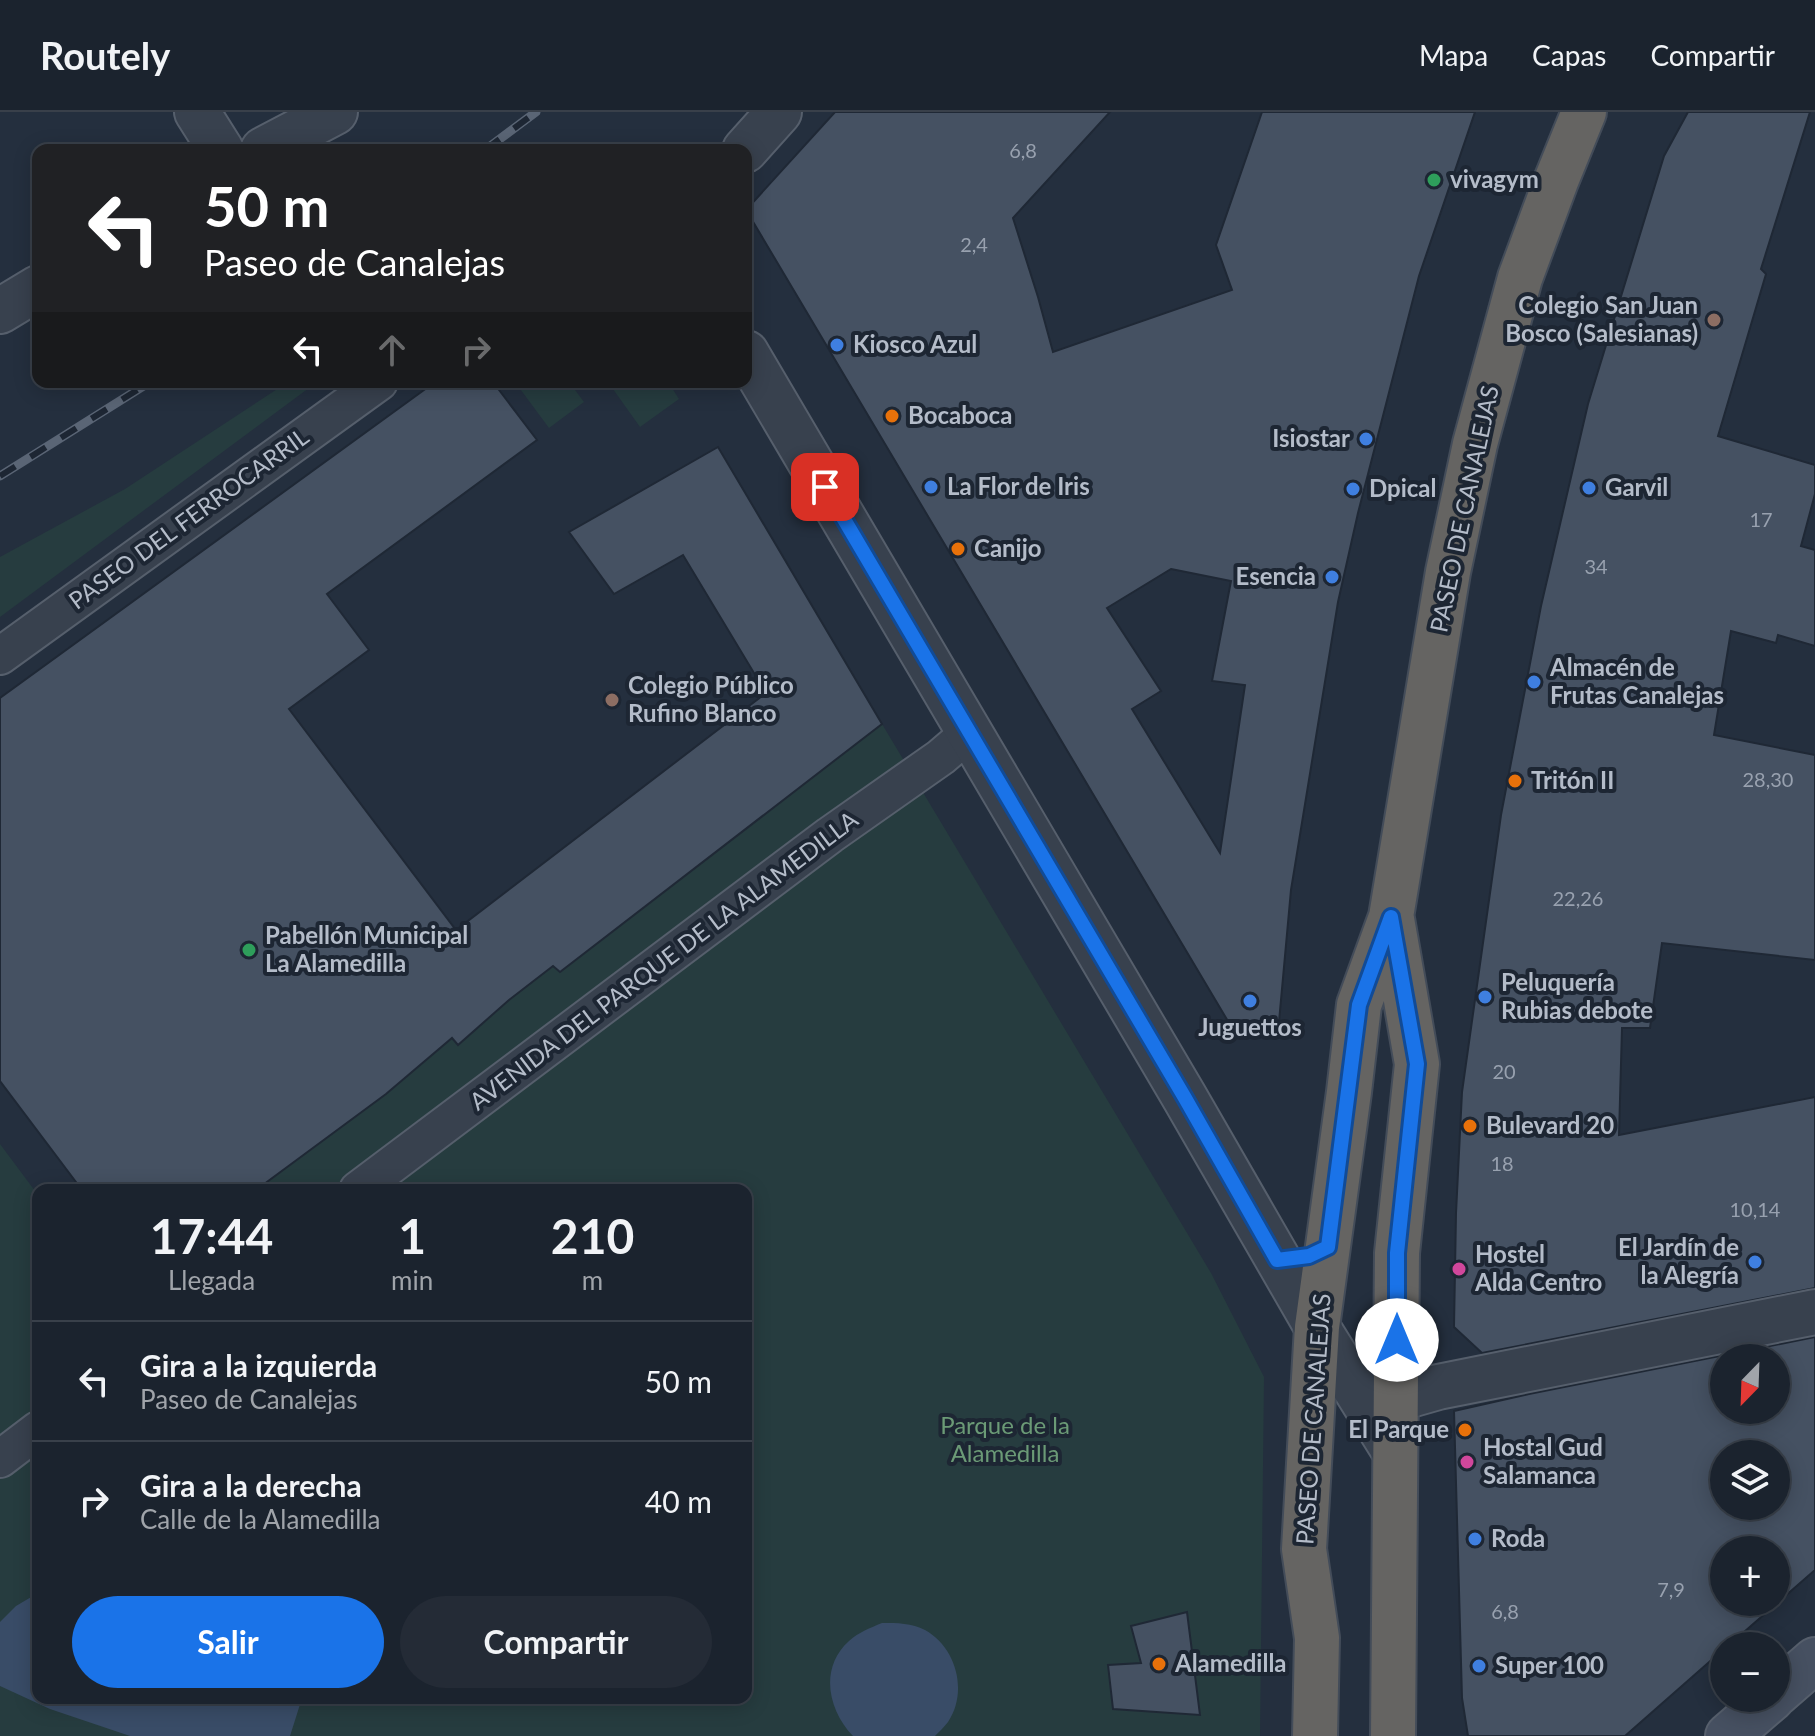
<!DOCTYPE html>
<html lang="es">
<meta charset="utf-8">
<style>
:root{--surface:#1b232e;--page:#242b36;--text:#f1f3f6;--muted:#a0a4aa;--line:#39404a;--accent:#1a73e8}
body{margin:0;font-family:Lato,sans-serif;background:var(--page);color:var(--text);height:100vh;display:flex;flex-direction:column;font-size:30px;white-space:nowrap}
*{box-sizing:border-box;margin:0}
p{font-size:26px;color:var(--muted)}
.icon{flex:none;width:44px;height:44px;fill:none;stroke:currentColor;stroke-width:2;stroke-linecap:round;stroke-linejoin:round}
.map{position:relative;flex:1;overflow:hidden}
.sheet{position:absolute;left:32px;top:1072px;width:720px;height:520px;display:flex;flex-direction:column;background:var(--surface);border-radius:16px;box-shadow:0 4px 20px #0003,0 0 0 2px var(--line)}
.sheet>*{flex:none}
.banner{position:absolute;left:32px;top:32px;width:720px;height:244px;border-radius:16px;box-shadow:0 4px 20px #0003,0 0 0 2px var(--line);background:#202124;color:#fff;overflow:hidden}
.needle{width:52px;rotate:203deg}
.fabs{position:absolute;left:1710px;top:1232px;display:grid;gap:16px}
.fabs a{display:grid;place-items:center;width:80px;height:80px;border-radius:50%;background:var(--surface);box-shadow:0 4px 20px #0003,0 0 0 2px var(--line);font-size:40px}
.pin{position:absolute;display:grid;place-items:center;width:68px;height:68px;color:#fff;margin:-34px;border-radius:16px;box-shadow:0 4px 12px #0006}
.me{position:absolute;width:88px;margin:-44px;rotate:0deg;stroke-linejoin:round;filter:drop-shadow(0 0 6px #0008)}
.turn{display:flex;align-items:center;gap:28px;height:168px;padding:0 40px;font-size:36px}
.turn .icon{width:104px;height:104px;stroke-width:2.5}
.turn b{display:block;font-size:56px;line-height:68px}
.lanes{display:flex;align-items:center;height:76px;padding:0 40px;background:#0003;justify-content:center;gap:40px;direction:ltr}
.lanes .off{opacity:.35}
.eta{display:flex;justify-content:space-evenly;align-items:center;height:136px;text-align:center}
.eta b{font-size:48px;font-weight:700;line-height:56px}
.action{display:flex;gap:16px;margin-top:auto;padding:16px 40px}
.action a{flex:1;height:92px;border-radius:48px;background:var(--accent);color:#fff;font-size:32px;font-weight:700;line-height:92px;text-align:center}
.action a+a{background:var(--page);color:var(--text)}
ul{padding:0;list-style:none}
li{display:flex;align-items:center;gap:24px;height:120px;padding:0 40px;border-top:2px solid var(--line)}
li div{flex:1}
li b{display:block;font-size:30px}
li em{font-style:normal}
header{display:flex;align-items:center;gap:48px;box-sizing:border-box;height:112px;padding:0 40px;background:var(--surface);border-bottom:2px solid var(--line)}
header strong{font-size:38px}
nav{display:flex;gap:44px;margin-inline-start:auto;font-size:28px}
.map>svg:first-child{display:block}
.green{fill:#263c3f}
.water{fill:#394c67}
.building{fill:#455162;stroke:#1f2835;stroke-width:2;fill-rule:evenodd}
.lines{fill:none;stroke-linecap:round;stroke-linejoin:round}
.pedestrian-casing{stroke:#565f6c;stroke-width:40}
.minor-casing{stroke:#565f6c;stroke-width:48}
.secondary-casing{stroke:#565f6c;stroke-width:48}
.trunk-casing{stroke:#434c59;stroke-width:48}
.pedestrian{stroke:#38414e;stroke-width:36}
.minor{stroke:#38414e;stroke-width:44}
.secondary{stroke:#465061;stroke-width:44}
.trunk{stroke:#656462;stroke-width:44}
.rail-casing{stroke:#5a6575;stroke-width:9}
.rail{stroke:#1d2633;stroke-width:6;stroke-dasharray:18;stroke-linecap:butt}
.route-casing{stroke:#114b97;stroke-width:20}
.route{stroke:#1a73e8;stroke-width:14}
.leisure-dot{fill:#2e9e5b;stroke:#1d2633;stroke-width:3}
.education-dot{fill:#8d6e63;stroke:#1d2633;stroke-width:3}
.shop-dot{fill:#3f7fe0;stroke:#1d2633;stroke-width:3}
.food-dot{fill:#e8710a;stroke:#1d2633;stroke-width:3}
.hotel-dot{fill:#d1479c;stroke:#1d2633;stroke-width:3}
.labels{text-anchor:middle;stroke-width:8;stroke-linejoin:round;paint-order:stroke}
.number-label{font-size:20px;fill:#98a1af}
.poi-label{font-size:24px;font-weight:bold;fill:#b4bcc9;stroke:#1d2633;text-anchor:start}
.street-label{font-size:24px;fill:#b4bcc9;stroke:#1d2633}
.park-label{font-size:24px;fill:#6b9a76;stroke:#1d2633}
</style>
<header>
<strong>Routely</strong>
<nav><a>Mapa</a><a>Capas</a><a>Compartir</a></nav>
</header>
<div class="map">
<svg width="1815" height="1624" viewBox="0 0 1815 1624">
<rect width="100%" height="100%" fill="#242f3e"/>
<path class="green" d="M288 270H317L0 505V445L125 377Z
M515 270H569L584 290 549 316Z
M608 270H668L679 287 640 315Z
M882 612 1211 1161 1264 1265 1260 1624H0V1032L38 1083V1586H746V1078H256L386 982 452 926 458 933 509 888 553 854 561 860Z"/>
<path class="water" d="M38 1481V1586H302L290 1624H130L50 1597 0 1574V1510L16 1494Z
M882 1511C897 1511 912 1511 925 1518 957 1536 968 1580 948 1610 944 1615 939 1620 935 1624H853C828 1598 819 1556 849 1529 859 1520 870 1516 882 1511Z"/>
<path class="building" d="M835 0H1110L1013 106 1038 185 1053 240 1232 178 1216 133 1262 0H1475L1419 164 1358 401 1338 490 1291 778 1279 910 1232 916 746 98ZM1171 457 1231 469 1212 569 1245 573 1220 741 1132 597 1161 579 1107 496Z
M1688 0H1810L1761 157 1766 162 1718 324 1815 353V382L1801 434 1815 438V534L1778 523 1776 531 1731 519 1714 623 1815 643V848L1662 831 1650 916H1622L1619 1023 1815 985V1176L1482 1241 1454 1215 1456 1101 1462 980 1501 703 1541 494 1588 292 1664 44Z
M435 270H493L537 328 327 482 369 538 289 597 456 818 766 581 683 443 614 482 569 420 718 335 882 612 560 860 553 854 509 888 458 933 452 926 386 982 256 1078H82L0 969V586Z
M1815 1225V1458L1728 1534H1724V1537L1625 1624H1468L1462 1586 1454 1299 1529 1282ZM1724 1246H1776V1298H1724ZM1724 1342H1776V1394H1724ZM1724 1438H1776V1490H1724Z
M1187 1500 1200 1603 1113 1597 1108 1553 1141 1551 1131 1514Z"/>
<g class="lines">
<g class="pedestrian-casing">
<path id="pedestrian" d="M0 544 379 270
M358 1078 830 723 941 645 969 621
M0 1347 38 1318"/>
</g>
<g class="minor-casing">
<path id="minor" d="M197 0 221 38
M263 38 335 0
M745 38 779 0
M0 199 38 176
M746 241 1185 986 1317 1215 1395 1340
M1396 1287 1438 1275 1815 1200"/>
</g>
<g class="secondary-casing">
<path id="secondary" d="M1776 1582 1815 1548
M1728 1624 1772 1586"/>
</g>
<g class="trunk-casing">
<path id="trunk" d="M1392 807 1417 952 1397 1141 1393 1624
M1315 1624 1317 1526 1304 1437 1317 1215 1349 980 1359 893 1391 805 1448 460 1475 332 1520 166 1556 69 1584 0"/>
</g>
<use href="#pedestrian" class="pedestrian"/>
<use href="#minor" class="minor"/>
<use href="#secondary" class="secondary"/>
<use href="#trunk" class="trunk"/>
<g class="rail-casing">
<path id="rail" d="M485 38 536 0
M0 364 150 270"/>
</g>
<use href="#rail" class="rail"/>
</g>
<g class="lines">
<g class="route-casing">
<path id="route" d="M825 375 1185 986 1277 1148 1309 1144 1328 1135 1359 893 1391 805 1417 952 1397 1141V1228"/>
</g>
<use href="#route" class="route"/>
</g>
<g class="leisure-dot">
<circle cx="1434" cy="68" r="8"/>
<circle cx="249" cy="838" r="8"/>
</g>
<g class="education-dot">
<circle cx="1714" cy="208" r="8"/>
<circle cx="612" cy="588" r="8"/>
</g>
<g class="shop-dot">
<circle cx="837" cy="233" r="8"/>
<circle cx="1366" cy="327" r="8"/>
<circle cx="931" cy="375" r="8"/>
<circle cx="1589" cy="376" r="8"/>
<circle cx="1353" cy="377" r="8"/>
<circle cx="1332" cy="465" r="8"/>
<circle cx="1534" cy="570" r="8"/>
<circle cx="1485" cy="885" r="8"/>
<circle cx="1250" cy="889" r="8"/>
<circle cx="1755" cy="1150" r="8"/>
<circle cx="1475" cy="1427" r="8"/>
<circle cx="1479" cy="1554" r="8"/>
</g>
<g class="food-dot">
<circle cx="892" cy="304" r="8"/>
<circle cx="958" cy="437" r="8"/>
<circle cx="1515" cy="669" r="8"/>
<circle cx="1470" cy="1014" r="8"/>
<circle cx="1465" cy="1318" r="8"/>
<circle cx="1159" cy="1552" r="8"/>
</g>
<g class="hotel-dot">
<circle cx="1459" cy="1157" r="8"/>
<circle cx="1467" cy="1350" r="8"/>
</g>
<g class="labels">
<g class="number-label">
<text x="1023" y="46">6,8</text>
<text x="974" y="140">2,4</text>
<text x="1761" y="415">17</text>
<text x="1596" y="462">34</text>
<text x="1768" y="675">28,30</text>
<text x="1578" y="794">22,26</text>
<text x="1504" y="967">20</text>
<text x="1502" y="1059">18</text>
<text x="1755" y="1105">10,14</text>
<text x="1671" y="1485">7,9</text>
<text x="1505" y="1507">6,8</text>
</g>
<g class="poi-label">
<text x="1450" y="76">vivagym</text>
<text x="1698" y="202" text-anchor="end">Colegio San Juan<tspan x="1698" dy="28">Bosco (Salesianas)</tspan></text>
<text x="853" y="241">Kiosco Azul</text>
<text x="908" y="312">Bocaboca</text>
<text x="1350" y="335" text-anchor="end">Isiostar</text>
<text x="947" y="383">La Flor de Iris</text>
<text x="1605" y="384">Garvil</text>
<text x="1369" y="385">Dpical</text>
<text x="974" y="445">Canijo</text>
<text x="1316" y="473" text-anchor="end">Esencia</text>
<text x="1550" y="564">Almacén de<tspan x="1550" dy="28">Frutas Canalejas</tspan></text>
<text x="628" y="582">Colegio Público<tspan x="628" dy="28">Rufino Blanco</tspan></text>
<text x="1531" y="677">Tritón II</text>
<text x="265" y="832">Pabellón Municipal<tspan x="265" dy="28">La Alamedilla</tspan></text>
<text x="1501" y="879">Peluquería<tspan x="1501" dy="28">Rubias debote</tspan></text>
<text x="1250" y="924" text-anchor="middle">Juguettos</text>
<text x="1486" y="1022">Bulevard 20</text>
<text x="1739" y="1144" text-anchor="end">El Jardín de<tspan x="1739" dy="28">la Alegría</tspan></text>
<text x="1475" y="1151">Hostel<tspan x="1475" dy="28">Alda Centro</tspan></text>
<text x="1449" y="1326" text-anchor="end">El Parque</text>
<text x="1483" y="1344">Hostal Gud<tspan x="1483" dy="28">Salamanca</tspan></text>
<text x="1491" y="1435">Roda</text>
<text x="1175" y="1560">Alamedilla</text>
<text x="1495" y="1562">Super 100</text>
</g>
<g class="street-label">
<text transform="translate(1465 397) rotate(-78)" y="8">PASEO DE CANALEJAS</text>
<text transform="translate(189 407) rotate(-36)" y="8">PASEO DEL FERROCARRIL</text>
<text transform="translate(664 849) rotate(-37)" y="8">AVENIDA DEL PARQUE DE LA ALAMEDILLA</text>
<text transform="translate(1314 1307) rotate(-86)" y="8">PASEO DE CANALEJAS</text>
</g>
<g class="park-label">
<text x="1005" y="1322">Parque de la<tspan x="1005" dy="28">Alamedilla</tspan></text>
</g>
</g>
</svg>
<div class="fabs">
<a><svg class="needle" viewBox="-14 -14 28 28"><path d="M0-13l5 13h-10z" fill="#e53935"/><path d="M0 13l5-13h-10z" fill="#a0a4aa"/></svg></a>
<a><svg class="icon" aria-label="layers" viewBox="0 0 24 24"><path d="M12 4l9 5-9 5-9-5zM3 14l9 5 9-5"/></svg></a>
<a>+</a>
<a>−</a>
</div>
<div class="pin" style="left:825px;top:375px;background:#d93025"><svg class="icon" aria-label="arrive" viewBox="0 0 24 24"><path d="M6 21V4h12l-3 4 3 4H6"/></svg></div>
<svg class="me" style="left:1397px;top:1228px" viewBox="-20 -20 40 40"><circle r="19" fill="#fff"/><path d="M0-13L10 11 0 6-10 11z" fill="#1a73e8"/></svg>
<div class="banner">
<div class="turn"><svg class="icon" aria-label="left" viewBox="0 0 24 24"><path d="M17 20v-9H6M10 6l-5 5 5 5"/></svg><div><b>50 m</b>Paseo de Canalejas</div></div>
<div class="lanes"><svg class="icon" aria-label="left" viewBox="0 0 24 24"><path d="M17 20v-9H6M10 6l-5 5 5 5"/></svg><svg class="icon off" aria-label="ahead" viewBox="0 0 24 24"><path d="M12 20V5M6 11l6-6 6 6"/></svg><svg class="icon off" aria-label="right" viewBox="0 0 24 24"><path d="M7 20v-9h11M14 6l5 5-5 5"/></svg></div>
</div>
<section class="sheet">
<div class="eta">
<div><b>17:44</b><p>Llegada</p></div>
<div><b>1</b><p>min</p></div>
<div><b>210</b><p>m</p></div>
</div>
<ul>
<li><svg class="icon" aria-label="left" viewBox="0 0 24 24"><path d="M17 20v-9H6M10 6l-5 5 5 5"/></svg><div><b>Gira a la izquierda</b><p>Paseo de Canalejas</p></div><em>50 m</em></li>
<li><svg class="icon" aria-label="right" viewBox="0 0 24 24"><path d="M7 20v-9h11M14 6l5 5-5 5"/></svg><div><b>Gira a la derecha</b><p>Calle de la Alamedilla</p></div><em>40 m</em></li>
</ul>
<div class="action"><a>Salir</a><a>Compartir</a></div>
</section>
</div>
